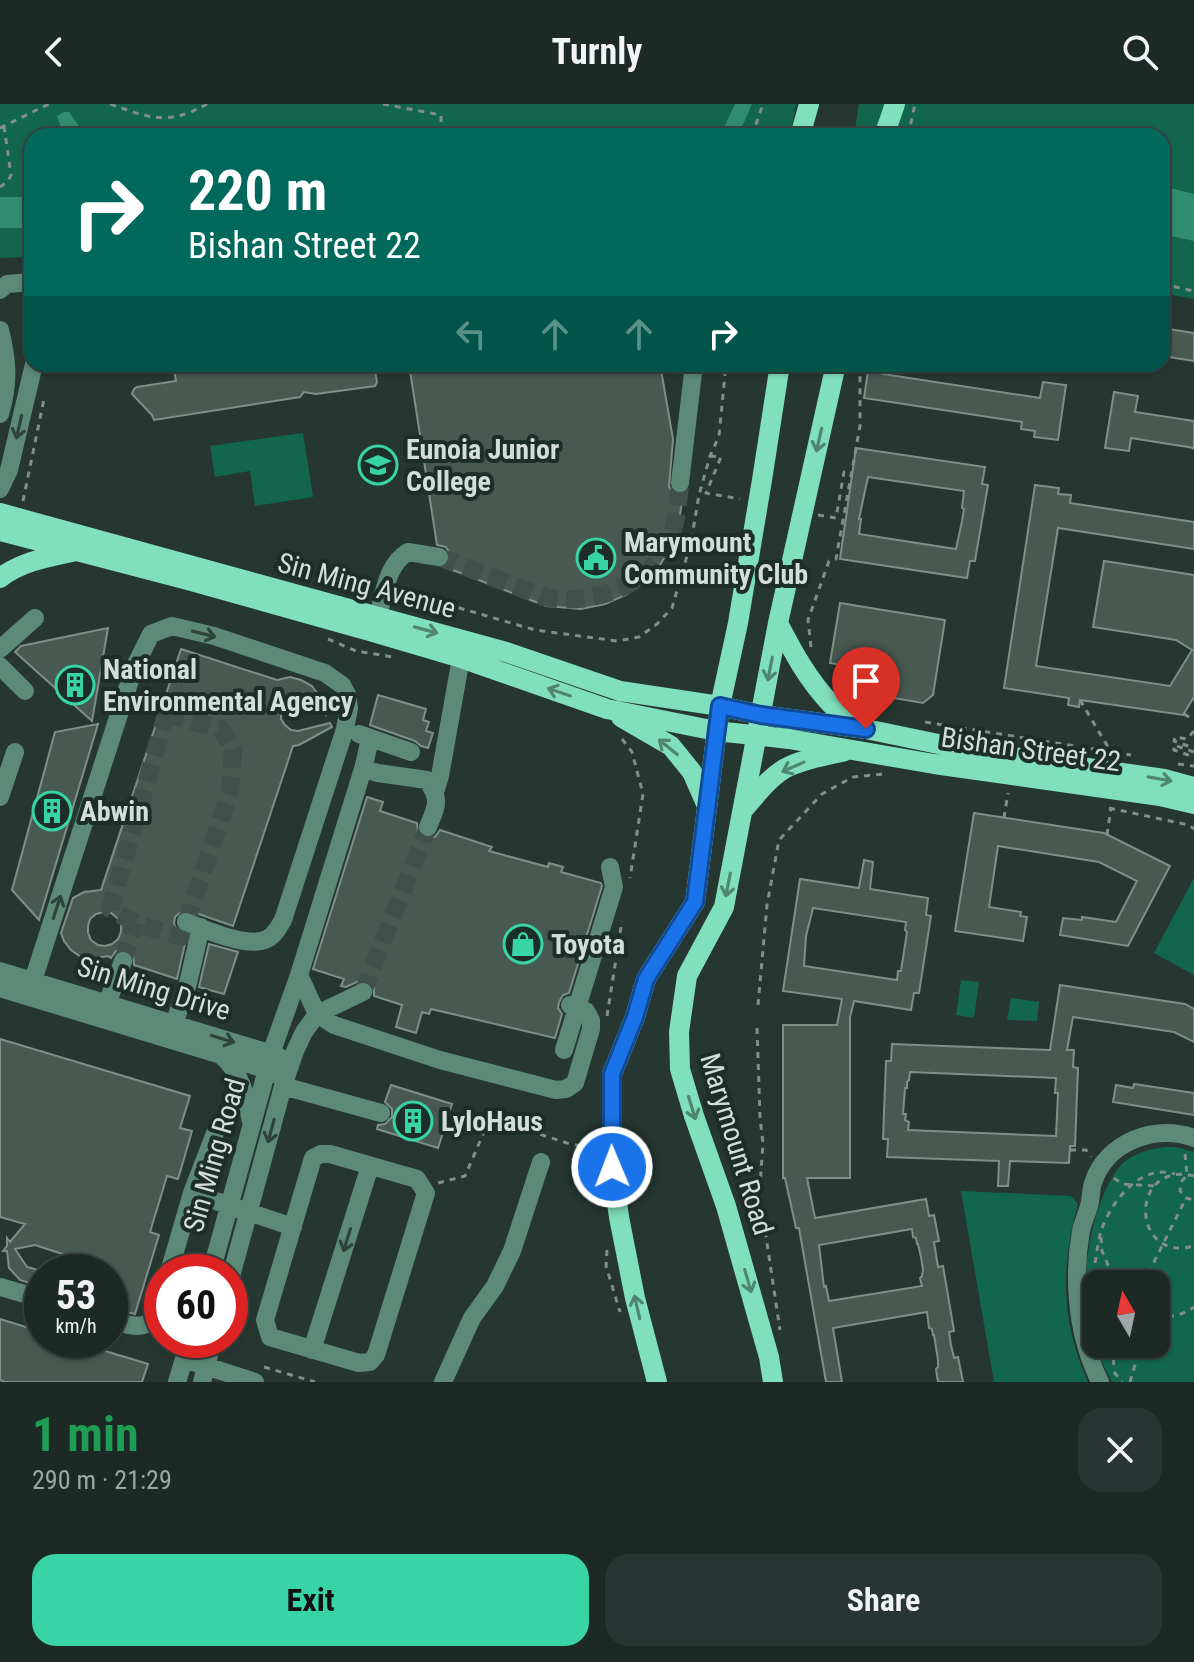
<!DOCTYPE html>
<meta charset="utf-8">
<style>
:root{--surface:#1c2925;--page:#293532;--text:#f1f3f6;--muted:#a0a6a7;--line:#3a4542;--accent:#39d4a5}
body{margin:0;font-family:"Roboto Condensed",sans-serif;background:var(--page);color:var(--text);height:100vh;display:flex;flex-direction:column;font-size:30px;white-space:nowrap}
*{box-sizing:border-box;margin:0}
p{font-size:26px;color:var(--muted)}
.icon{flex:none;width:44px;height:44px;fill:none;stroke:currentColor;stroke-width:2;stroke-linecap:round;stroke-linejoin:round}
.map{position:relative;height:1278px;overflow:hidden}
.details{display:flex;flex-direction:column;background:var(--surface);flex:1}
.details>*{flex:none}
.guide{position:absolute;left:24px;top:24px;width:1146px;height:244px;border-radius:24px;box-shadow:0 2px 6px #0004,0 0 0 2px var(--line);background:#00695c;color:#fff;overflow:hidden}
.needle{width:52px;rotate:351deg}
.controls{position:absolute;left:1082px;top:1166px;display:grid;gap:16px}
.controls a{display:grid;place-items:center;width:88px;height:88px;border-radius:16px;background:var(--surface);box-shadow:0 2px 6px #0004,0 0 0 2px var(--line);font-size:40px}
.speed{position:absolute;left:24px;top:1150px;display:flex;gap:16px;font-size:40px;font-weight:700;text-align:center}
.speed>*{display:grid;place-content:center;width:104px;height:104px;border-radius:50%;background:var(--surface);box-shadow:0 2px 6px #0004,0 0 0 2px var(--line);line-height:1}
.speed small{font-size:20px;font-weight:400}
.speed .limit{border:12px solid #d22;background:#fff;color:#111}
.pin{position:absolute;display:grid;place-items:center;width:68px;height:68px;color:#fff;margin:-82px -34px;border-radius:50% 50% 50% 0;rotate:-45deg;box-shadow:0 0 8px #0007}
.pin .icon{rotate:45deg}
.me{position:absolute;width:88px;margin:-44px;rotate:359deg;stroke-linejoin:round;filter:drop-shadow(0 0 6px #0008)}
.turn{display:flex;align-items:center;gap:28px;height:168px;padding:0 32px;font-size:36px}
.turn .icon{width:104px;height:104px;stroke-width:2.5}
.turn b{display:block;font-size:56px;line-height:68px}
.lanes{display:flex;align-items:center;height:76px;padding:0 32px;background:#0003;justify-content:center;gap:40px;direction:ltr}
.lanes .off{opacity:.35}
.round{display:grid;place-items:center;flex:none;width:84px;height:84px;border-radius:24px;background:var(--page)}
.headline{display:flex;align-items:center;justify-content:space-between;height:136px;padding:0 32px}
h1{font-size:48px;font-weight:700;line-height:60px;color:#1e9e55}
.action{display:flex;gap:16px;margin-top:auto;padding:16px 32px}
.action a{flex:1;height:92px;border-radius:24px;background:var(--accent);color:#111;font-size:32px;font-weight:700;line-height:92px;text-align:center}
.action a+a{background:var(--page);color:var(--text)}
header{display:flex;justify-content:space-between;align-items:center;height:104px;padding:0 32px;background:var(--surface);font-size:36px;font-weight:700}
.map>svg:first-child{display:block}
.green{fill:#13664e;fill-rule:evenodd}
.water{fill:#318d6f}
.building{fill:#475951;stroke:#7d9088;stroke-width:2;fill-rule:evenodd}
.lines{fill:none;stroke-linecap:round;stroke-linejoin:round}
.minor-tunnel{stroke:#40504a;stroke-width:18;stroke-dasharray:18 9;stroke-linecap:butt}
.path{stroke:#818e89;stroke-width:3;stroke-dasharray:6 6;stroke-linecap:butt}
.minor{stroke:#5d8978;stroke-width:18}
.major{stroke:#80dfbc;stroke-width:20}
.oneway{stroke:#2d443b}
.oneway2{stroke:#4e8672}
.route-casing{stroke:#114b97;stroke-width:20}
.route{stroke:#1a73e8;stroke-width:14}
.labels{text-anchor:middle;stroke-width:8;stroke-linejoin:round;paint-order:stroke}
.poi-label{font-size:28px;font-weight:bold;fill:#d4ded9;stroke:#1d2d27;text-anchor:start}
.street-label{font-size:28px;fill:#d4ded9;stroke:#1d2d27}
</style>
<header><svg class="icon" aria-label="back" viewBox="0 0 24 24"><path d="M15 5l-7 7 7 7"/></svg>Turnly<svg class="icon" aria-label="search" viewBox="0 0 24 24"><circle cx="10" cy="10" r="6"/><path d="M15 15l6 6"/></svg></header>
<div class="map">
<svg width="1194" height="1278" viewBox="0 0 1194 1278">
<rect width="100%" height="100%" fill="#263731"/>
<path class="green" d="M0 0H796L790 32H32V153L0 154Z
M859 0H1194V195L1162 189V32H854Z
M303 329 313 393 255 402 250 367 215 373 210 342Z
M1194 774V871L1154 849Z
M961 876 979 878 974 914 956 911Z
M1011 894 1039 898 1037 917 1007 916Z
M1164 1043H1177L1194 1048V1278H1112C1082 1226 1079 1162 1098 1106 1103 1091 1110 1074 1120 1062 1131 1050 1149 1045 1164 1043ZM1096 1180H1156V1240H1096Z
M961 1087 1071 1092 1078 1100C1060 1164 1061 1217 1088 1278H994Z"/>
<path class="water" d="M735 0H752L738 32H720Z
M64 8H69L86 32H64L57 12Z
M1162 82 1194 90V137L1162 130Z
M0 93H32V124H0Z"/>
<path class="building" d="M1162 224 1194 229V257L1162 252Z
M173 260H374L377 278 375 282 316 290 304 288 300 293 154 316 152 311 132 290 134 285 137 283 176 277Z
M409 260H660L673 335 669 383 674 389 682 391V398L678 424 673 438 659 463 649 474 626 491 605 500 581 505 546 502 445 463 451 456 450 450 446 443 437 441Z
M869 260H885L883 270 1040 294 1043 278 1066 281 1058 336 1034 333 1035 327 1021 325 1022 318 864 294Z
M1114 288 1138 292 1135 308 1194 317V344L1131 334 1129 347 1105 344Z
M856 344 985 363 982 380 988 381 975 457H970L967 474 840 455ZM868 373 964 387 962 404 964 405 962 417 956 445 859 430 861 415H859Z
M1035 381 1059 384 1058 390 1071 391 1070 399 1194 418V445L1058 424 1036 562 1170 582 1192 546 1176 536 1093 523 1104 457 1194 471V593L1183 611 1080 596 1079 603 1068 601 1069 594 1004 584Z
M840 499 945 516 933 591 923 599 876 591 880 568 830 559Z
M108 524 92 617 15 548 21 542Z
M181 545 277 576 290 573 301 576 312 582 319 592 325 610 305 594 297 593 290 595 284 600 281 607V615L285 621 291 626 298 627 330 619 332 623 299 641 293 642 233 822 190 807 183 806 175 813 174 819 176 825 187 831 177 875 134 861 133 850 126 846 116 847 111 854 107 852 93 855 81 853 71 846 64 837 61 829 73 794 84 788 101 786ZM104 808 111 809 117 814 121 820V828L118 835 112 840 105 842 98 841 91 836 88 829V822L90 815 96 810Z
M378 591 426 605 423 616 429 618 426 627 433 629 428 644 421 642 415 637 370 621Z
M98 620 39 816 12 786 55 628Z
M367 693 383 698 380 707 417 719 418 730 424 734 435 733 440 726 492 743 489 747 548 763 549 759 563 763 561 768 601 779 602 782 569 889 563 891 559 898 558 904 562 910 555 934 431 905 429 910 422 908 416 929 396 923 402 901 374 892V884L369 878 359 877 346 883 341 882 344 875 313 865Z
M974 709 1104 729 1170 762 1128 842 1060 831 1063 814 1082 816V813L1116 818 1137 777 1099 758 998 742 989 803 1021 808 1020 812 1027 813 1023 837 955 827Z
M864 756 873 758 870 785 928 794 926 811 931 812 919 889H914L911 906 854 897 850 913V1074H807L815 1114 926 1095 929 1112 934 1111 939 1137 934 1138 938 1163 943 1162 954 1227 949 1228 951 1241 954 1254 958 1253 963 1278H938L936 1265 938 1263V1256L934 1231H933L932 1225 929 1224 927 1208 833 1224 842 1278H826L799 1124H796L785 1074H783V921H837L842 895 783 887 800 775 859 784ZM813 804 906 818 905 826 907 828 901 867H898L897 876 804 862 806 832ZM912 1125 913 1133 916 1134 917 1140H918L921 1153 923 1166 922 1172 920 1174 922 1182 829 1197 826 1182 824 1183 819 1141Z
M209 840 238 848 224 890 199 883Z
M1060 881 1185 900 1194 905V938L1174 928 1073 913 1067 946H1074L1073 963 1078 964 1075 1042H1070L1069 1059 1010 1057 1008 1082H998L999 1057 887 1053 888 1035H883L886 957H891L892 940 1050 946ZM910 968 1056 974 1055 989H1058L1056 1032 908 1026 909 1018 905 1016 906 1010H903L905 984H907V978L909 976Z
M0 935 190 992 180 1024 192 1027 178 1075 167 1072 150 1128 159 1131 135 1210 110 1204V1168H94L96 1161 35 1141 15 1145 27 1163 42 1167V1183L20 1176 9 1164 7 1147H3L7 1142V1134L10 1138 25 1120 0 1113Z
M1134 980 1194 989V1011L1113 998 1116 981 1133 984Z
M391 981 452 1000 438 1044 377 1025 378 1021 385 1020 392 1013V1005L385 998Z
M0 1215 42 1228V1236H69L148 1260 142 1278H5L0 1276Z"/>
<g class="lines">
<path class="minor-tunnel" d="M439 453 544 493C583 502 639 486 662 451 676 430 678 404 680 379
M166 610 221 625 233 646 230 688 181 833 135 819 110 805Z
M123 857 135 819
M363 888 428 723"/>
<path class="path" d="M110 0C150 14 168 22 207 0
M383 0 441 11V32
M0 24 49 0
M752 32 763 0
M908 32 915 0
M0 83 8 77 11 71 4 22
M1162 180 1194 187
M1193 344 1194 345
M710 352 721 353 706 389 740 395
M23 397 44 295
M818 411 836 414 844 368H851
M314 476 370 482
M401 487 535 526 617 537 639 533 657 520 672 504 691 438 699 391 710 352 719 332 726 260
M328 535 356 547 393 553
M811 543 808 516 829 457 836 455 860 322V260
M1080 596 1111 648
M1184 610 1194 616
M925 618 1131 651
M1194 627 1187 635 1175 633 1174 637 1194 644
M622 635 632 648 643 690 630 774
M1194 648 1174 641V646L1194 653
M1178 660 1194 662
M1109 704 1189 721 1194 725
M1004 714 1008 689
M1107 731 1111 704
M758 901 767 801 779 736 822 690 853 673 884 670
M607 912 622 817
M757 924 760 1013 763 1040 760 1081 761 1099 780 1226
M1070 1046H1086L1091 1053
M1185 1050 1187 1071 1181 1078 1180 1087 1186 1094 1194 1096
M1194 1072C1128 1056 1131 1160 1194 1142
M1114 1074 1122 1080 1154 1082
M438 1079 465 1072 490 1014 567 1039 596 1045
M1101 1133 1102 1147 1116 1180
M607 1146 606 1162 620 1208
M1095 1159C1097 1148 1098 1137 1101 1127 1111 1098 1140 1059 1175 1070
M1143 1180 1186 1094
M1156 1210C1171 1214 1181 1212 1194 1203
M1106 1247H1109C1113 1254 1116 1259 1111 1266
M1109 1247 1112 1240
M264 1263 315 1278
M1114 1268 1122 1278
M1130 1278 1135 1261 1137 1240"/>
<path class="minor" d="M0 186 7 180 32 178
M0 226C8 257 9 280 0 310
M680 379 694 260
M0 385 9 366 34 260
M378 513C384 491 386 461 408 448L439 453
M0 545 35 514
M0 562 25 587
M359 630 411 648
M363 665 378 669 427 676C441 696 437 701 428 723
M435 688 440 672 461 554
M0 693 15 648
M0 867 272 950 281 954
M299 871 317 910 334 921 440 956 556 986 566 985 575 979 591 925V916L586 907 570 901
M0 884 247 959 276 970
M28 892 134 564 151 530 172 522 214 532 325 569 342 581 347 590 349 604 345 625 283 816C279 823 274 832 267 835 248 845 205 825 186 818
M104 908 123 857
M171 929 188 879 201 823
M564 946 614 783 610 763
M222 952C242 970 246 993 251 1018
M283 982 381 1009
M321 1050H330L417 1075 426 1089 376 1251 370 1258 359 1259 270 1233 265 1216 313 1054Z
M192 1089 293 1123
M169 1168 192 1089 217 1024
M211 1168 273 944 299 871 363 665 370 635
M230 1176 283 982 295 947 304 928 317 910 363 888
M0 1183 42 1195
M110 1216C144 1226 151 1227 162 1190
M312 1246 370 1062
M184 1255 255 1278
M177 1278 190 1236
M202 1278 213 1236
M443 1278 472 1214 495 1182 512 1147 541 1058
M1100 1278C1087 1251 1080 1225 1078 1195 1076 1173 1077 1149 1081 1127 1083 1117 1088 1108 1090 1098 1091 1092 1091 1085 1093 1079 1106 1038 1156 1019 1194 1034"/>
<path class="major" d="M800 32 809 0
M884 32 895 0
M0 409 506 548 620 587 720 602 761 611 866 625 972 647 1164 675 1194 683
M0 427 188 476 370 527 461 554 607 605 716 627 789 635 934 660 1160 692 1194 700
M0 474C22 457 49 453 76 447
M778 519C793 548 808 576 831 600 840 609 852 615 863 623
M621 613 671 642 692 668 707 702
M744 705C756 691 768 675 784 665 802 655 825 652 845 647
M657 1278 635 1194 619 1113 612 1063V970L635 913 646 875 695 798 720 602 738 519 762 376 780 260
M773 1278 769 1253 726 1102 694 1012 680 965 679 928 687 872 724 803 778 519 836 260"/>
</g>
<defs><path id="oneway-shaft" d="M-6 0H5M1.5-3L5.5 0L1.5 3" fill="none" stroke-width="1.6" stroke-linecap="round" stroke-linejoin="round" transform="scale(2)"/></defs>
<g class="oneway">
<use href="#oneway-shaft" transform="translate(19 323) rotate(103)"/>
<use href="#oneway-shaft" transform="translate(204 530) rotate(14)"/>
<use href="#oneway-shaft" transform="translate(57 803) rotate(-72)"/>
<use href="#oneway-shaft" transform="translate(223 935) rotate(17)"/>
<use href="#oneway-shaft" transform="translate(271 1027) rotate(105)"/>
<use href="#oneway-shaft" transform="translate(347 1136) rotate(107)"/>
</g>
<g class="oneway2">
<use href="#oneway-shaft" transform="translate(819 336) rotate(103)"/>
<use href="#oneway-shaft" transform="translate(426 526) rotate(15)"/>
<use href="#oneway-shaft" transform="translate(770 565) rotate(101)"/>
<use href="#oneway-shaft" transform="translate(559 588) rotate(-161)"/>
<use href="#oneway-shaft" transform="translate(668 643) rotate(-141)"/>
<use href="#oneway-shaft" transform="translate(793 663) rotate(156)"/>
<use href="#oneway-shaft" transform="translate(1160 675) rotate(10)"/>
<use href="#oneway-shaft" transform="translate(728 781) rotate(101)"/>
<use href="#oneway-shaft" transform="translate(692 1004) rotate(73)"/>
<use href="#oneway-shaft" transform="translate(748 1177) rotate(74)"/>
<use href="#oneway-shaft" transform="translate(637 1203) rotate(-103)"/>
</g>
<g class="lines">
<g class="route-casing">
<path id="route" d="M612 1063V970L635 913 646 875 695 798 720 602 761 611 866 625"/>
</g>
<use href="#route" class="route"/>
</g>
<defs>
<g id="university-ring" transform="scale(2)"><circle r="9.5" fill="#1d2d27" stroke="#39d4a5" stroke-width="1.5"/><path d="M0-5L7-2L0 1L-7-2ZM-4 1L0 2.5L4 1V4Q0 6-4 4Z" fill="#39d4a5"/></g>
<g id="civic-ring" transform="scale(2)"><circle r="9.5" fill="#1d2d27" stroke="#39d4a5" stroke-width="1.5"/><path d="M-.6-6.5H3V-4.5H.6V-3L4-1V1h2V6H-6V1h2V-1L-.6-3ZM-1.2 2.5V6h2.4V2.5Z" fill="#39d4a5"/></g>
<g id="building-ring" transform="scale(2)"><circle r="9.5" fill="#1d2d27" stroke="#39d4a5" stroke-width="1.5"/><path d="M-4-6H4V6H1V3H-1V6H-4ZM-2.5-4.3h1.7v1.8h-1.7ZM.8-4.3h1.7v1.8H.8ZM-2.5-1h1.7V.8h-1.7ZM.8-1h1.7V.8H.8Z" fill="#39d4a5"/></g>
<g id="shop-ring" transform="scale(2)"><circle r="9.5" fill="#1d2d27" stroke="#39d4a5" stroke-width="1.5"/><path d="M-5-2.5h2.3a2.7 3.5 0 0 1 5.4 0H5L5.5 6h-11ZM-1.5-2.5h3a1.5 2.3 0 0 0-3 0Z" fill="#39d4a5"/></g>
</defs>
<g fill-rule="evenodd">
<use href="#university-ring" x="378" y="361"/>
<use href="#civic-ring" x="596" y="454"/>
<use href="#building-ring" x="75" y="581"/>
<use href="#building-ring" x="52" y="707"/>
<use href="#shop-ring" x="523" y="840"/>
<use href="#building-ring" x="413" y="1017"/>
</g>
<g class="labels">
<g class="poi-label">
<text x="406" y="355">Eunoia Junior<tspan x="406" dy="32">College</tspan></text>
<text x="624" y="448">Marymount<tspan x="624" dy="32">Community Club</tspan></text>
<text x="103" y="575">National<tspan x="103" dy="32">Environmental Agency</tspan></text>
<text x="80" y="717">Abwin</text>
<text x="551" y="850">Toyota</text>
<text x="441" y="1027">LyloHaus</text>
</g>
<g class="street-label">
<text transform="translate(367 481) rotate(15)" y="10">Sin Ming Avenue</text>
<text transform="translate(1031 645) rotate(8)" y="10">Bishan Street 22</text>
<text transform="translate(154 884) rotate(17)" y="10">Sin Ming Drive</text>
<text transform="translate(737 1040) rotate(73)" y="10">Marymount Road</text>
<text transform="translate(214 1051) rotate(-74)" y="10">Sin Ming Road</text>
</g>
</g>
</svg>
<div class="controls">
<a><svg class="needle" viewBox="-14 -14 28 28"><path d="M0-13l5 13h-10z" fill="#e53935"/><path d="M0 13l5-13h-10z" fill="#a0a6a7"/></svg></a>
</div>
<div class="speed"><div>53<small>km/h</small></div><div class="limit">60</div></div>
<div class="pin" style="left:866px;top:625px;background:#d93025"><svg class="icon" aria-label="arrive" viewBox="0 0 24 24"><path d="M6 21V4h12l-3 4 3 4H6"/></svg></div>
<svg class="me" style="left:612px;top:1063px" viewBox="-20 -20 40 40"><circle r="17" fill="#1a73e8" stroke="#fff" stroke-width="3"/><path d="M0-11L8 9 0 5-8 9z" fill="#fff"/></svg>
<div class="guide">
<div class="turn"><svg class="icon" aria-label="right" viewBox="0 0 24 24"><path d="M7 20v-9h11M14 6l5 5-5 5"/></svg><div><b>220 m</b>Bishan Street 22</div></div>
<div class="lanes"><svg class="icon off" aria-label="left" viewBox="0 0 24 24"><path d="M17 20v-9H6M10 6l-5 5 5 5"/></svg><svg class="icon off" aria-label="ahead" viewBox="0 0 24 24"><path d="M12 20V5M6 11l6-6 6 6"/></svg><svg class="icon off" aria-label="ahead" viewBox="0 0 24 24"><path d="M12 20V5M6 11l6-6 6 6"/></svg><svg class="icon" aria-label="right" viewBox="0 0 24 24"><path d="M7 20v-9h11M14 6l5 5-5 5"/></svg></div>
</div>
</div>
<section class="details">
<div class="headline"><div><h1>1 min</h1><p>290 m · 21:29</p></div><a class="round"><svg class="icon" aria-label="close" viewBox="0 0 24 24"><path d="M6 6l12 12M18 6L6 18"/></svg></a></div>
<div class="action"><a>Exit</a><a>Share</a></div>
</section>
